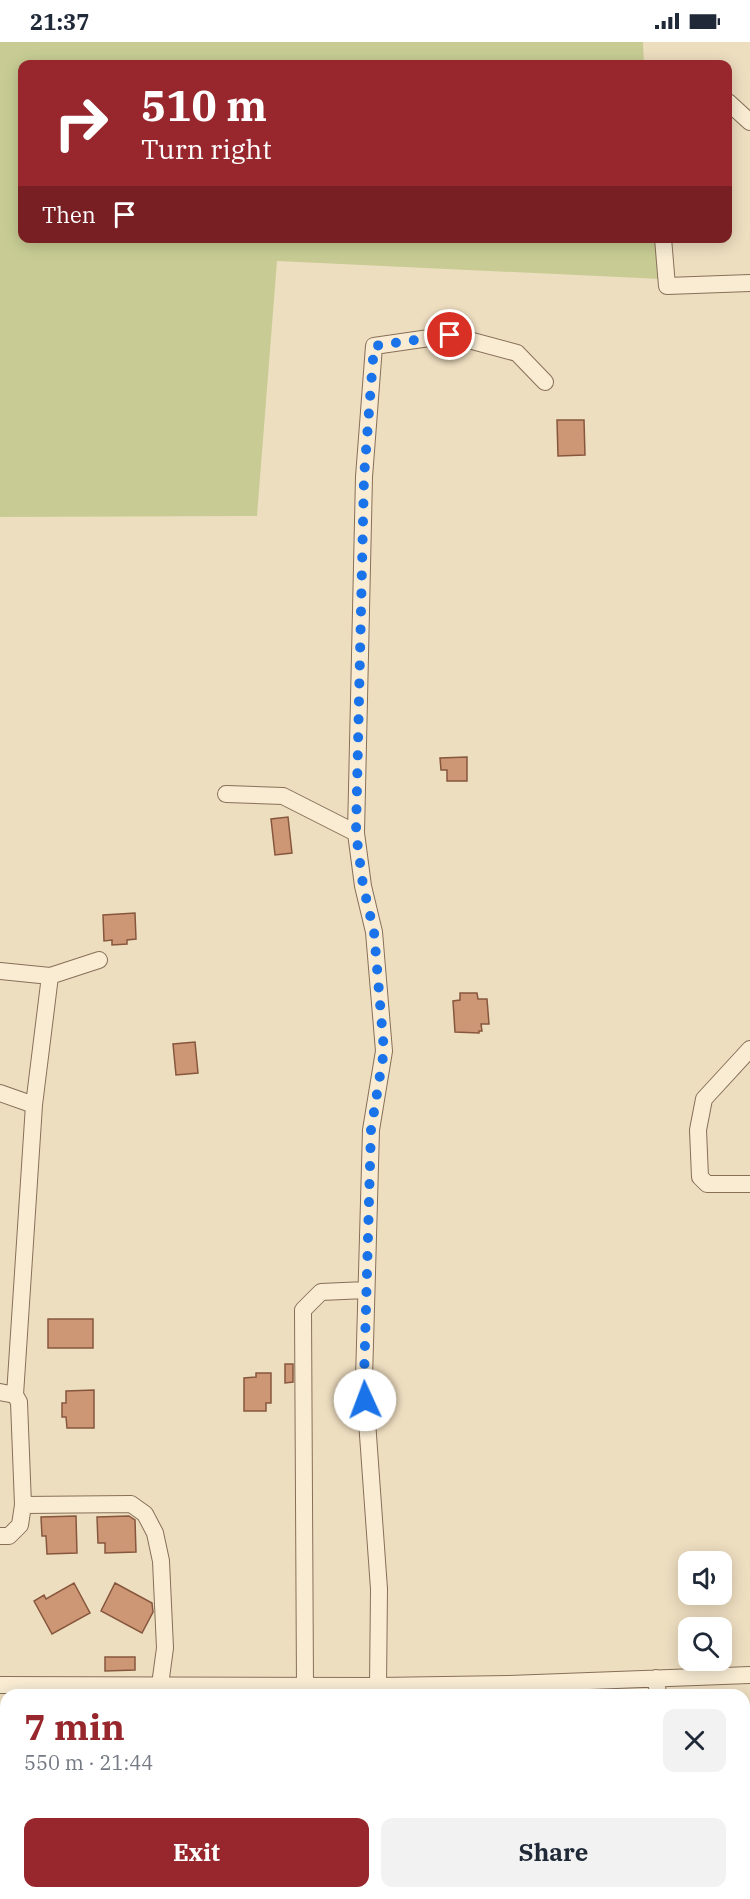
<!DOCTYPE html>
<meta charset="utf-8">
<style>
:root{--surface:#fff;--page:#f2f2f3;--text:#1f2937;--muted:#747a83;--accent:#97272d}
body{margin:0;font-family:"IBM Plex Serif",serif;background:var(--page);color:var(--text);height:100vh;display:flex;flex-direction:column;font-size:22px;white-space:nowrap}
*{box-sizing:border-box;margin:0}
p{font-size:20px;color:var(--muted)}
.icon{flex:none;width:33px;height:33px;fill:none;stroke:currentColor;stroke-width:2;stroke-linecap:round;stroke-linejoin:round}
.map{position:relative;flex:1;overflow:hidden}
.drawer{position:absolute;left:0px;top:1647px;width:750px;height:210px;display:flex;flex-direction:column;background:var(--surface);border-radius:18px 18px 0 0;box-shadow:0 3px 15px #0003}
.drawer>*{flex:none}
.top-card{position:absolute;left:18px;top:18px;width:714px;height:183px;border-radius:12px;box-shadow:0 3px 15px #0003;background:#97272d;color:#fff;overflow:hidden}
.fabs{position:absolute;left:678px;top:1509px;display:grid;gap:12px}
.fabs a{display:grid;place-items:center;width:54px;height:54px;border-radius:12px;background:var(--surface);box-shadow:0 3px 15px #0003;font-size:30px}
.pin{position:absolute;display:grid;place-items:center;width:51px;height:51px;color:#fff;margin:-26px;border:3px solid #fff;border-radius:50%;box-shadow:0 2px 6px #0007}
.me{position:absolute;width:66px;margin:-33px;rotate:358deg;stroke-linejoin:round;filter:drop-shadow(0 0 4px #0008)}
.turn{display:flex;align-items:center;gap:21px;height:126px;padding:0 24px;font-size:27px}
.turn .icon{width:78px;height:78px;stroke-width:2.5}
.turn b{display:block;font-size:42px;line-height:51px}
.then{display:flex;align-items:center;height:57px;padding:0 24px;background:#0003;gap:12px;font-size:22px}
.round{display:grid;place-items:center;flex:none;width:63px;height:63px;border-radius:12px;background:var(--page)}
.summary{display:flex;align-items:center;justify-content:space-between;height:102px;padding:0 24px}
h1{font-size:36px;font-weight:700;line-height:45px;color:var(--accent)}
.primary-button{display:flex;gap:12px;margin-top:auto;padding:12px 24px}
.primary-button a{flex:1;height:69px;border-radius:12px;background:var(--accent);color:#fff;font-size:24px;font-weight:700;line-height:69px;text-align:center}
.primary-button a+a{background:var(--page);color:var(--text)}
.status{display:flex;justify-content:space-between;align-items:center;height:42px;padding:0 30px;background:var(--surface);direction:ltr}
.status svg{height:16px;fill:currentColor}
.map>svg:first-child{display:block}
.green{fill:#c8cc94}
.building{fill:#cd9675;stroke:#87573d;stroke-width:1.5}
.lines{fill:none;stroke-linecap:round;stroke-linejoin:round}
.street-casing{stroke:#886f58;stroke-width:18}
.street{stroke:#f9ecd3;stroke-width:16}
.route{stroke:#1a73e8;stroke-width:10;stroke-dasharray:0 18}
</style>
<div class="status"><b>21:37</b><svg viewBox="0 0 49 12"><path d="M0 12V9h3v3zM5 12V6h3v6zM10 12V3h3v9zM15 12V0h3v12zM26 1h20v11H26zM47 4h2v5h-2z"/></svg></div>
<div class="map">
<svg width="750" height="1857" viewBox="0 0 750 1857">
<rect width="100%" height="100%" fill="#eedec0"/>
<path class="green" d="M0 0H643L644 22H22V196L658 197 661 237 277 219 257 474 0 475Z"/>
<path class="building" d="M557 378H584L585 413 558 414Z
M467 715V739H447V728H441L440 716Z
M288 775 292 811 275 813 271 777Z
M135 871 136 897 127 898V902L112 903V898L104 899 103 873Z
M460 951H477L478 957H487L489 982H481L482 989H479V991L455 990 453 959 460 958Z
M195 1000 198 1031 176 1033 173 1002Z
M48 1277H93V1306H48Z
M285 1322H293V1340L285 1341Z
M256 1331H271V1361H266V1369H244V1336L256 1335Z
M94 1348V1386H67L66 1375H62V1361H66V1349Z
M76 1474 77 1511 47 1512 46 1494H42L41 1475Z
M129 1474 135 1478 136 1510 105 1511V1501H98L97 1475Z
M74 1541 90 1571 52 1592 34 1559 44 1553 46 1557Z
M115 1541 152 1561 153 1570 142 1591 101 1569Z
M105 1615H135V1628L105 1629Z"/>
<g class="lines">
<g class="street-casing">
<path id="street" d="M728 60 750 80
M663 196 667 244 750 241
M226 752 283 754 356 791
M0 929 50 934 99 918
M750 1007 704 1057 698 1088 700 1135 707 1142H750
M0 1051 34 1063 15 1353
M34 1063 50 934
M0 1350 15 1353 19 1360 23 1463 20 1483 9 1494H0
M23 1463 131 1462 145 1472 155 1491 161 1519 165 1606 160 1643
M656 1636 658 1653
M0 1643 378 1644 509 1642 750 1633
M305 1644 303 1268 321 1250 366 1248
M378 1644 379 1547 364 1337 371 1088 384 1009 374 890 363 844 356 791 364 435 374 304 450 293 517 311 545 340
M530 1851V1857
M686 1851V1857"/>
</g>
<use href="#street" class="street"/>
</g>
<g class="lines">
<path class="route" d="M365 1358 364 1337 371 1088 384 1009 374 890 363 843 356 791 364 435 374 304 450 293"/>
</g>
</svg>
<div class="fabs">
<a><svg class="icon" aria-label="sound" viewBox="0 0 24 24"><path d="M4 9h4l5-4v14l-5-4H4zM17 9q2 3 0 6"/></svg></a>
<a><svg class="icon" aria-label="search" viewBox="0 0 24 24"><circle cx="10" cy="10" r="6"/><path d="M15 15l6 6"/></svg></a>
</div>
<div class="pin" style="left:450px;top:293px;background:#d93025"><svg class="icon" aria-label="arrive" viewBox="0 0 24 24"><path d="M6 21V4h12l-3 4 3 4H6"/></svg></div>
<svg class="me" style="left:365px;top:1358px" viewBox="-20 -20 40 40"><circle r="19" fill="#fff"/><path d="M0-13L10 11 0 6-10 11z" fill="#1a73e8"/></svg>
<div class="top-card">
<div class="turn"><svg class="icon" aria-label="right" viewBox="0 0 24 24"><path d="M7 20v-9h11M14 6l5 5-5 5"/></svg><div><b>510 m</b>Turn right</div></div>
<div class="then">Then<svg class="icon" aria-label="arrive" viewBox="0 0 24 24"><path d="M6 21V4h12l-3 4 3 4H6"/></svg></div>
</div>
<section class="drawer">
<div class="summary"><div><h1>7 min</h1><p>550 m · 21:44</p></div><a class="round"><svg class="icon" aria-label="close" viewBox="0 0 24 24"><path d="M6 6l12 12M18 6L6 18"/></svg></a></div>
<div class="primary-button"><a>Exit</a><a>Share</a></div>
</section>
</div>
